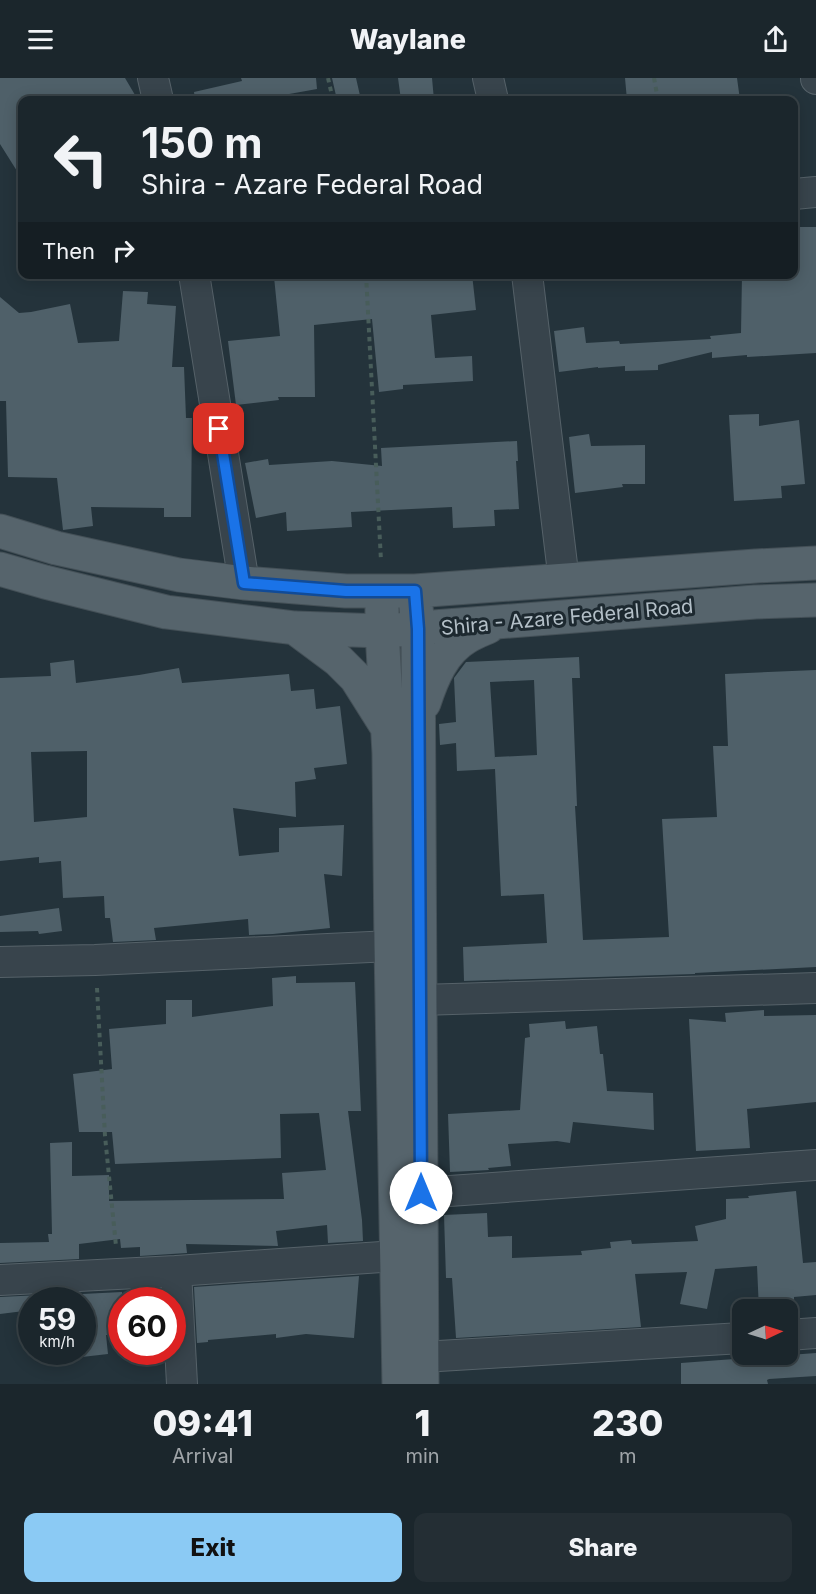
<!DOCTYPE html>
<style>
:root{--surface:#1b262c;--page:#242e34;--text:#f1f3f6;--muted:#a0a5a9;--line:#394348;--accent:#8bcaf4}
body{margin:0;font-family:Inter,sans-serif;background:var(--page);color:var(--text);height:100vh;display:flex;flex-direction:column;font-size:22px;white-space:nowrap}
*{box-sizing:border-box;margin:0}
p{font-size:20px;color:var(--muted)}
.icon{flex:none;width:33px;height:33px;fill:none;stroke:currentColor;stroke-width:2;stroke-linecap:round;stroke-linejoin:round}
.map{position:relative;height:1306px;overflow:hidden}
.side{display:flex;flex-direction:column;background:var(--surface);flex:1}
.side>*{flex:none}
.top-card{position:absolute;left:18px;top:18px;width:780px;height:183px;border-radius:12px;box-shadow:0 3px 15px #0003,0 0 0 2px var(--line);background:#1b262c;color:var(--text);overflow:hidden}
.needle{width:39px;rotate:86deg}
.controls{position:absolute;left:732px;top:1221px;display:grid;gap:12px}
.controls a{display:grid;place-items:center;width:66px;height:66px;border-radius:12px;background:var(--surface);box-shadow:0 3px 15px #0003,0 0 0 2px var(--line);font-size:30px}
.speed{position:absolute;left:18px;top:1209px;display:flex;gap:12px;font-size:30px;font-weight:700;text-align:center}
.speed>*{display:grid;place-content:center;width:78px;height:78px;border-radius:50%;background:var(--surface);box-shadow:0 3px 15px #0003,0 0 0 2px var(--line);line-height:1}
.speed small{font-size:15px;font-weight:400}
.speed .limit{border:9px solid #d22;background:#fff;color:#111}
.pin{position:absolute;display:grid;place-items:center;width:51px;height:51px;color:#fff;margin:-26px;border-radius:12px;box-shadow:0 3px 9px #0006}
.me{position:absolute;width:66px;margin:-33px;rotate:0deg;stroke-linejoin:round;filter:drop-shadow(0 0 4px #0008)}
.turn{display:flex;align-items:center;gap:21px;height:126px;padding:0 24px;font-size:27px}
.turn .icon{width:78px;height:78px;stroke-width:2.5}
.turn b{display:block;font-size:42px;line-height:51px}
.then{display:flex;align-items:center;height:57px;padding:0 24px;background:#0003;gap:12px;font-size:22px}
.eta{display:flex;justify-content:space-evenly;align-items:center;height:102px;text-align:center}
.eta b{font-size:36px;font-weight:800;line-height:42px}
.cta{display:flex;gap:12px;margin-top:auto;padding:12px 24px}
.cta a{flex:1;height:69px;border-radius:12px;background:var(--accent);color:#111;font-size:24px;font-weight:800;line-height:69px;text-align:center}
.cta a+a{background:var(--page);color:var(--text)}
header{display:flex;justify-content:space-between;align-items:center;height:78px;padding:0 24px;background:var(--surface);font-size:27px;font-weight:800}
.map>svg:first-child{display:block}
.building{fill:#4f6069;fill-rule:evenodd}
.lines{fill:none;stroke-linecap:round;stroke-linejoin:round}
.minor-casing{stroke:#566269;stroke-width:32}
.major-casing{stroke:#445057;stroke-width:35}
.path{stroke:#485d5a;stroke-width:4;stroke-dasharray:4.5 4.5;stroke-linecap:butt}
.minor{stroke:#38444c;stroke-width:30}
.major{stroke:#56646c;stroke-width:33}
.route-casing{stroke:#114b97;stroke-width:15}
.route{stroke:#1a73e8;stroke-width:10}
.labels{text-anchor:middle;stroke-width:6;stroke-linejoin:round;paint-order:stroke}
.street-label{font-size:20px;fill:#b3bfc7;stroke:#1d2930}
</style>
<header><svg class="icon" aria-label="menu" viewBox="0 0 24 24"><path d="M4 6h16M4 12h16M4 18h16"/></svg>Waylane<svg class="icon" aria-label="share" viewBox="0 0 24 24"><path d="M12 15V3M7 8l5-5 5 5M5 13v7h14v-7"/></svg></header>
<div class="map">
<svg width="816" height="1306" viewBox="0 0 816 1306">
<rect width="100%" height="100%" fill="#24333b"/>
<path class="building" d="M0 0H125L138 22H22V101L0 66Z
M241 0H316L317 11 267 20 268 22H195L194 14 242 3Z
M332 0H356L361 22H337Z
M398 0H432L434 22H401Z
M625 0H737L740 22H627Z
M794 149H816V275L747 279V277L712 280V274L658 287V292L625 293V288L598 290V289L559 294 554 253 584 249 586 265 619 263 620 266 711 261 710 258 741 255 742 196H795Z
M303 196H361V202L409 200V196H472L476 232 431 237 435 280 472 278 473 303 403 307V311L379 314 372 241 314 247 315 319H278L279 322 236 327 228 263 280 258 274 199Z
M123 213 148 214 147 226 176 228 172 289H184L186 340H192L191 439H164V430L91 429 93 448 63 452 57 400 8 399 6 323H0V219L19 235 31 234 70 226 78 265 119 263Z
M759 336V348L799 342 805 406 781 408 782 420 734 423 729 337Z
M589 356 591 368 645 367V406H622L623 409 575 415 569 359Z
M517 363 518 383H516L519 431 494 432 495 448 453 450 452 429 351 434 352 449 287 453 286 434 256 440 245 385 268 381 269 387 332 383 382 388 381 370Z
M579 579 580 600H572L577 728H575L583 862 669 859 662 741 717 739 713 668H728L725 596 816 592V889L695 895V896L464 903 463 869 547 865 544 816 501 818 495 691 457 693 456 665 440 667 439 646 456 644 454 600 466 584ZM534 602 537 677 495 679V681L490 604Z
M74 582 76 605 139 597 179 590 182 605 289 596 291 613 314 611 316 631 340 628 347 686 314 690 316 701 295 704 296 739 233 730 239 778 279 774V750L344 747 342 798 324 796 330 850 273 856 249 857 248 841 154 850 156 862 113 864 110 840H105L104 818 63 820 61 783 39 785V779L0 783V600L51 598 50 585ZM87 673V739L34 744 31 674Z
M59 830 62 853 39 856 38 853 0 854V838Z
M296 898V905L355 904 361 1033H348L362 1142 363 1163 328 1165 327 1147 276 1153 278 1168 186 1166 187 1175 140 1178V1169L121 1170 120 1161 79 1166V1181L0 1185V1165L49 1164 48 1156H52L50 1065 72 1064V1098L109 1097V1123L284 1121 282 1095 326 1092 319 1035 280 1036 281 1080 115 1086 112 1054H79L73 996 112 991 109 951 166 946V922H192V939L273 928 272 900Z
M764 932V938L816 937V1024L747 1031 750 1070 696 1073 689 941 726 944 725 935Z
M565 943 566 951 597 948 600 976H603L607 1013 653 1015 654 1052 573 1044 570 1065 557 1063 508 1066 511 1088 488 1090 489 1092 450 1094 448 1036 520 1032 525 960 530 959 529 946Z
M796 1113 803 1185 816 1184V1217L794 1219V1232H759L757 1188 715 1191 707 1231 680 1226 687 1194 635 1196 641 1249 456 1260 452 1200H446L444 1137 487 1135 488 1159 512 1158V1180L582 1177 581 1173 611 1170 610 1164 631 1162 632 1166 698 1163 695 1148 726 1141V1121L749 1120 748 1118Z
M359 1198 354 1260 306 1256 276 1260V1256L208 1262V1264L197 1265 194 1209Z
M122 1214V1256L106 1257 108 1276 82 1279V1216Z
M81 1215V1222H32V1232L0 1236V1219Z
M816 1275V1298L769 1301 767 1302 768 1306H681V1285Z"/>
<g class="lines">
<g class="minor-casing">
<path id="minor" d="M153 0 158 22
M488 0 493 22
M816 0V1
M794 116 816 114
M194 196 244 505
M527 196 564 503
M0 884 95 882 391 868
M420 922 816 910
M421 1115 816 1087
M176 1193 182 1306
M0 1202 176 1193 396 1178
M788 1257 816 1255
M422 1279 742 1260"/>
</g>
<g class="major-casing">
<path id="major" d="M0 453 56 470 179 497 244 505 346 513H415L756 488 816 485
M0 491 45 504 166 534 295 550 382 553 755 524 816 522
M416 528 418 551 422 1306
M382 531V553L389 675 391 868 399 1306
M295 550 338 582 356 600 385 646
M424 625C432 600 443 573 467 559 473 555 481 552 488 549"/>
</g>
<path class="path" d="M328 0 333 22
M654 0 658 22
M366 196 381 483
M97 910 105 1058 116 1168"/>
<use href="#minor" class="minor"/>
<use href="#major" class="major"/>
</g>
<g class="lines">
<g class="route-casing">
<path id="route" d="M219 351 244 505 346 513H415L418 551 421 1115"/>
</g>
<use href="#route" class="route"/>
</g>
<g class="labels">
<g class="street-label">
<text transform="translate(567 539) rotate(-5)" y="7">Shira - Azare Federal Road</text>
</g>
</g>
</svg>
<div class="controls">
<a><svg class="needle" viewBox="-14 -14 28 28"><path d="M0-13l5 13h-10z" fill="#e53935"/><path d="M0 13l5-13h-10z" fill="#a0a5a9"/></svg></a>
</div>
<div class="speed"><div>59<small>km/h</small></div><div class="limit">60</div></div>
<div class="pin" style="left:219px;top:351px;background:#d93025"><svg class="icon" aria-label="arrive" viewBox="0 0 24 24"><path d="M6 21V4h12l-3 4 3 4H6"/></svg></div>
<svg class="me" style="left:421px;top:1115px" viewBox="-20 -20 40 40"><circle r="19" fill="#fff"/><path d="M0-13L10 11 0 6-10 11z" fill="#1a73e8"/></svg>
<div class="top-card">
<div class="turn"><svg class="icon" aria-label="left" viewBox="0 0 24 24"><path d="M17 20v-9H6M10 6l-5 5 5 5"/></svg><div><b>150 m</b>Shira - Azare Federal Road</div></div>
<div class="then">Then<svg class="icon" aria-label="right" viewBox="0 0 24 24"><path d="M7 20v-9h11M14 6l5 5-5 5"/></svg></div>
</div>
</div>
<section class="side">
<div class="eta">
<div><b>09:41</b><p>Arrival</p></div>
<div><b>1</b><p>min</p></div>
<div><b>230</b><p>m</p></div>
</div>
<div class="cta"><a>Exit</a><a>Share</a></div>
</section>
